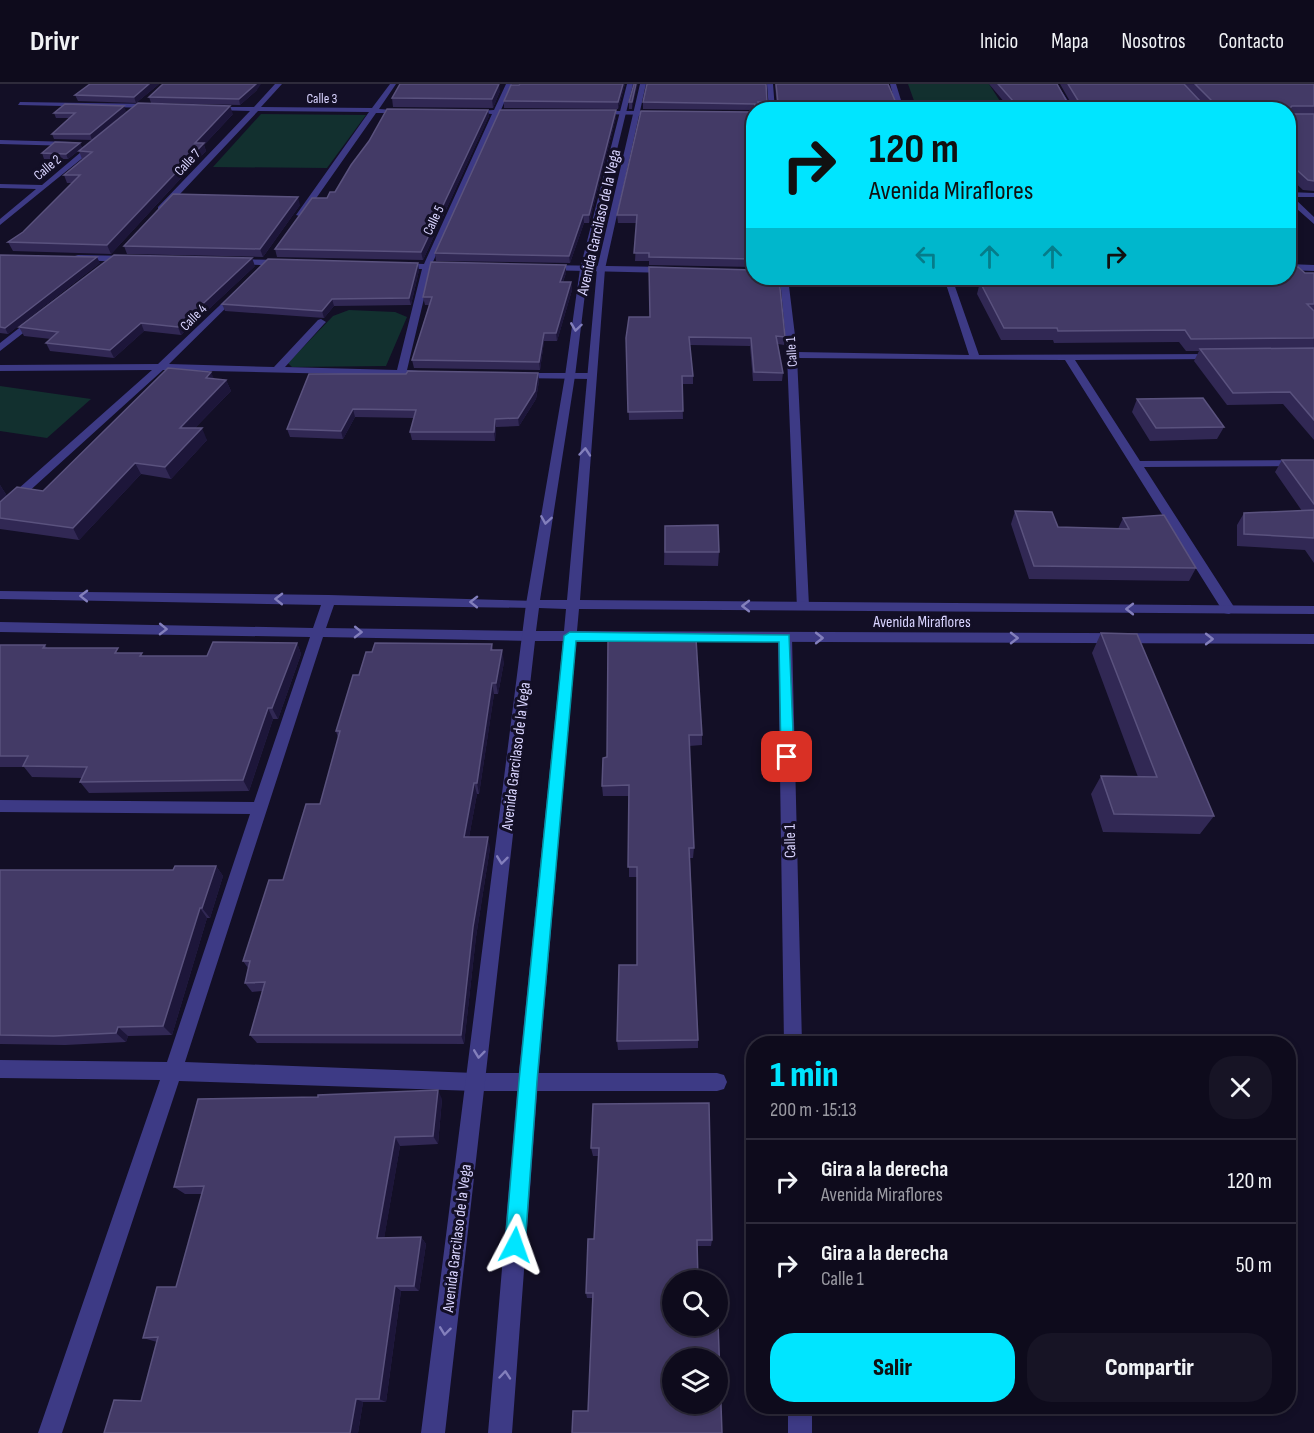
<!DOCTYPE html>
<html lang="es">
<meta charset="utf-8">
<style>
:root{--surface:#0e0b1c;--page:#171425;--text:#f1f3f6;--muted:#9b9ba3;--line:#2e2b3b;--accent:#00e5ff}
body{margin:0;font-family:"Sofia Sans Condensed",sans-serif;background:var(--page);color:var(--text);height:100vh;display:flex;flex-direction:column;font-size:22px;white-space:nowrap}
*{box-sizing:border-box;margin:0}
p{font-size:20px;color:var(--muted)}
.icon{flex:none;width:33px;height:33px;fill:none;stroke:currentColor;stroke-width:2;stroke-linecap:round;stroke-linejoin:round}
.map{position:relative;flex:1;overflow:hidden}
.panel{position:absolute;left:746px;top:952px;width:550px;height:378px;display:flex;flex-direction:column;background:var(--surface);border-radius:24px;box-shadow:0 3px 9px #0003,0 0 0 2px var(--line)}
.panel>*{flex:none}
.banner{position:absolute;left:746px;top:18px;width:550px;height:183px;border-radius:24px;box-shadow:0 3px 9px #0003,0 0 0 2px var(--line);background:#00e5ff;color:#111;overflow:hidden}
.buttons{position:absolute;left:662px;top:1186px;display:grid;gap:12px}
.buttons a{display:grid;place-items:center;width:66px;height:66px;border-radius:50%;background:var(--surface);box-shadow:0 3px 9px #0003,0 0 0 2px var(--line);font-size:30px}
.pin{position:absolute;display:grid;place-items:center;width:51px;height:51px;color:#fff;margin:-26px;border-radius:12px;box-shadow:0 3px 9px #0006}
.me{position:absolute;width:66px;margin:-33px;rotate:4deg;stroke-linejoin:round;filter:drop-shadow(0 0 4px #0008)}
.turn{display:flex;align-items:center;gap:21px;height:126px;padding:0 24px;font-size:27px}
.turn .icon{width:78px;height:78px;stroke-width:2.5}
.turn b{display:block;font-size:42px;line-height:51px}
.lanes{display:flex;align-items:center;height:57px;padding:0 24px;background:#0003;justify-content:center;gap:30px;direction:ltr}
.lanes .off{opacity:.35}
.round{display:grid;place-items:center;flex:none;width:63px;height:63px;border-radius:24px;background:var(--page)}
.overview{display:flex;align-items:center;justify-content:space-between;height:102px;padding:0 24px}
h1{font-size:36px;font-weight:800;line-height:45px;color:var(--accent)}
.action{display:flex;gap:12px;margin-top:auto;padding:12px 24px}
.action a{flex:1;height:69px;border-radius:24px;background:var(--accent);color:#111;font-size:24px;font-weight:800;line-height:69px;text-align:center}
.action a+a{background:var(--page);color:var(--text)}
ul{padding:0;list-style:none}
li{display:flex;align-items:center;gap:18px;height:84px;padding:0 24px;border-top:2px solid var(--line)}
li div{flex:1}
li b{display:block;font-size:22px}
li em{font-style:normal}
header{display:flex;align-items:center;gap:36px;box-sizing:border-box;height:84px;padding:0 30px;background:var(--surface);border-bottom:2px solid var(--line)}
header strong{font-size:28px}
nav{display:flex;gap:33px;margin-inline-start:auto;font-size:21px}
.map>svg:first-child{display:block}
.green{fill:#12302f}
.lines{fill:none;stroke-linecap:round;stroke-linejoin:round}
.minor{fill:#3d3a85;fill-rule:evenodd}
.tertiary{fill:#3d3a85;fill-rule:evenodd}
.wall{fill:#312854}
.shaded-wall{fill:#1d163a}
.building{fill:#433a66;stroke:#5a527e;stroke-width:1.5;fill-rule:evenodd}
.oneway{stroke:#837fbc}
.route{fill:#00e5ff;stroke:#0095a6;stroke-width:1.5}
.labels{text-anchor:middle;stroke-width:6;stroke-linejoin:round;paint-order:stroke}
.far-street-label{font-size:14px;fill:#d9d4ff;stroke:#130f26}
.street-label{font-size:16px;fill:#d9d4ff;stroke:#130f26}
</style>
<header>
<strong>Drivr</strong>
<nav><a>Inicio</a><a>Mapa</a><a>Nosotros</a><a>Contacto</a></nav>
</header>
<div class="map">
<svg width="1314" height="1349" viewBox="0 0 1314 1349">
<rect width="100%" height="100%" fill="#130f26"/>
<path class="green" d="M908 0H989L1005 25H917Z
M261 30 366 31 327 84 213 83Z
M349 226 395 228 407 233 386 282 292 283 288 279 333 232Z
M0 302 91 315 47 354 0 347Z"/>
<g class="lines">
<path class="minor" d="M275 0H282L261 23 372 24 390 0H396L379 25 408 27 405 29H376L303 133 296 131 369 28 258 27 164 127H158V123L250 27 213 26 211 23H254Z
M506 0H512L501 26 522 28 499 30 432 180H450L454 183 450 186 431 185 407 286 430 288V292L163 286 4 430 0 431V421L152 286 0 287V281L158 280 238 204 243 207 241 209 169 280 274 283 318 236 321 235 326 238 324 240 285 283 397 286 422 185H399L395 182 399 179 424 180 492 30 465 28 494 26Z
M767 0H773L775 26H769Z
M890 0H896L904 26H897Z
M1051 0H1057L1074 26H1067Z
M1175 0H1182L1206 26H1199Z
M20 18 153 20 156 22 153 24 18 21Z
M597 27H654L657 29 654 31 595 30Z
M0 56 72 58 76 60 72 62 0 60Z
M94 57 101 59 0 141V135L36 105 0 104V100L42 101Z
M1288 108 1314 109V113H1293L1314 133V140L1288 117Z
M78 171 129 172 133 175 129 178 75 176V172Z
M234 175 285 176 289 179 285 182 231 180V176Z
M1288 180 1314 181V187L1288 186Z
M546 181 669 183 673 186 669 189 543 186 542 184Z
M780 194H788L797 268 969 271 944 194H952L979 271 1218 270 1220 272 1215 275 1075 276 1140 377 1314 376V382L1144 383 1236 526 1229 530 1224 529 1065 276 797 274 809 522 802 526 797 525 787 271Z
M32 234 40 236 0 267V259Z
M519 289H591L596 292 591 295 515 294 514 292Z
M0 507 329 511 538 517 540 520 538 523 533 524 334 521 326 544 530 547 537 552 530 557 323 553 185 978 475 989H717L724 991 727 998 724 1005 717 1007H475L179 997 62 1349H38L160 996 0 994V976L167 978 250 730 0 728V716L254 718 310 553 0 548V538L313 544 321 521 0 515Z
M785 549 792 554 802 960H784L778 554Z
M788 1323H812V1349H788Z"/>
<path class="tertiary" d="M627 0H633L588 185 575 292 540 516H567L597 185 640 0H646L605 185 580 516 1314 522V530L579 525 577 547 1314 550V560L576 557 538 997 512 1349H488L518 997 563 557H535L445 1349H421L526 520 565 292 580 185ZM539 524 566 525 564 547H536Z"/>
</g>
<path class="wall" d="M159 0 136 19 78 17 75 11Z
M520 0H625L618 25 504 24V17Z
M634 0 632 25H629V18Z
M775 0H888L896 19 895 26 777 25Z
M989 0H1057L1067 18 1065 26H1011Z
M1060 0H1184L1200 17 1197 26H1075Z
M1184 0H1314V107L1303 106 1288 92V26H1207Z
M257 6 240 21 151 19 149 13Z
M500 7 493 24 393 23 392 14Z
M643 18H767V25H759L753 26 643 25Z
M488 26 489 32 423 176 277 173 275 165 327 114 335 108 369 57Z
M616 26V33L589 139H584L570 179 436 177 435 169Z
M126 27 92 56 54 55 52 50 69 34H56L54 29Z
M753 28V183L649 181V177H635L637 139H618L617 131Z
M233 30 204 61 206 67 111 170 13 167 8 158 23 148 72 99H67L64 91 82 75 79 67Z
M80 59 82 64 68 75H44L42 69Z
M300 121 263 173 127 170 124 162Z
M0 171 100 179 8 250 0 249Z
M255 182 181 251 144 247 114 274 50 267 46 259 51 255 24 252 19 243Z
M419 186 411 221 334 222 324 234 225 227 222 220Z
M566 189 563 198H571L572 206 557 257H544L540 286 414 284 412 276 429 221H425L423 213Z
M1305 189H1314V356L1283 320 1227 321 1194 277 1199 267H1186L1179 258 1054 259 1053 256H1001L977 210 980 198 1144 196 1145 194H1288Z
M650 233 785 253 784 261 778 260 783 289 782 297H753L750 262 690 261 693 292V300H682L683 335 629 336 626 254Z
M538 289 539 297 536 315 519 342 496 343 495 357 412 356 410 348 414 334 355 333 343 355 290 353 287 345 406 290Z
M214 295 226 296 231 307 195 344 207 356 171 395 141 390 79 456 0 445V401L7 412 43 407Z
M1137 315 1224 343 1217 355 1150 357 1132 328Z
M1282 376H1314V479L1305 466 1237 462V441L1244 429 1302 427 1275 388Z
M1015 427 1058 443 1118 445 1123 434 1196 484 1189 497 1029 495 1011 440Z
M665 442 719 468 718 482 664 481Z
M1101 549 1214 732 1200 750 1103 748 1091 710 1101 692 1138 693 1092 569Z
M608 556 702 651V661L689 662 694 764 693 774H690L698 956V964L618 966 617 957 637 881V793H629V712H603L602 702 607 673Z
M297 559 301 570 278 635H273L249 707 89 709 80 698 83 694 32 693 24 683H0V561H45L47 564 121 569 144 572H207Z
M492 560 493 566 504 578 498 610H494L479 710H477L469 753 490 764 476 853 464 960 257 959 250 951 262 907 252 908 245 899 248 884 243 877 320 720 338 654 336 647 359 591 372 568Z
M216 782 223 792 210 834H207L172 951 128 952 126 958 65 961 0 960V786H173Z
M442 1015 438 1060 400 1062 384 1154 421 1153 426 1160 419 1207H401L386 1318H363L358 1349H104L141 1317 157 1258 143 1254 176 1203 202 1110H185L174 1103Z
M593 1020 712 1156 711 1162H698L588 1327 593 1214H587L586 1209 594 1155 598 1072H593L591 1064Z"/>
<path class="shaded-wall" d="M149 0H159L136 19 134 13Z
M256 0H261L257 6 240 21 239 15Z
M499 0 500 7 493 24 492 15Z
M623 0H625L618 25V18Z
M636 0H638L632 25V18Z
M124 22 126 27 92 56 90 50Z
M230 22 233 30 204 61 206 67 111 170 107 161 195 59Z
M488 26 489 32 423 176 421 168Z
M616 26V33L589 139V131Z
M80 59 82 64 68 75 66 70Z
M298 113 300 121 263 173 260 165Z
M583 131 584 139 570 179 569 172Z
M97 173 100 179 8 250 5 244Z
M252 174 255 182 181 251 178 243Z
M418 179 419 186 411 221 409 214Z
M566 181V189L560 205V198Z
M571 198 572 206 557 257 556 249Z
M332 215 334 222 324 234 322 227Z
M141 239 144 247 114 274 110 266Z
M544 249V257L540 286 539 278Z
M211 288 216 299 206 294Z
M538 289 539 297 536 315 519 342 518 334Z
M226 296 231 307 184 355 180 344Z
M353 325 355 333 343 355 341 347Z
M495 335 496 343 495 357 494 348Z
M202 344 207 356 171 395 165 383Z
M135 379 141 390 79 456 73 444Z
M0 401 7 412 0 419Z
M297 559 301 570 278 635 272 624Z
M502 566 504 578 498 610 496 599Z
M492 599 494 610 479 710 477 699Z
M268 624 273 635 249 707 243 696Z
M474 699 477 710 467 764 464 753Z
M488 753 490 764 476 853 464 960 461 951 473 843Z
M216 782 223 792 210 834 202 824Z
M200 824 207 834 172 951 163 942Z
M118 943 128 952 126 958 116 949Z
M438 1006 442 1015 438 1060 433 1052Z
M395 1053 400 1062 383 1161 377 1154Z
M421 1153 426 1160 419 1207 414 1202Z
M395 1202 401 1207 386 1318 379 1315Z
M356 1315 363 1318 358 1349H350Z"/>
<path class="building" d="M90 0H149L134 13 75 11Z
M163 0H256L239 15 149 13Z
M400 0H499L492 15 392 14Z
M520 0H623L618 18 504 17 511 1H519Z
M634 0H636L632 18H629Z
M647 0H766L767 18H758L760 26H754L755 20 643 18Z
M776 0H888L896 19H778Z
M998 0H1057L1067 18H1058L1065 26H1021Z
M1068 0H1184L1200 17 1079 18Z
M1195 0H1314V22H1292L1290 24 1292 30H1314V97L1308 96 1288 78V26H1235L1226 17H1212Z
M138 19 230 22 195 59H204L107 161 8 158 23 148 80 91H64L92 68 79 67Z
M65 20 124 22 90 50H52L75 29H54Z
M387 25 488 26 421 168 275 165 312 114H327L330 108H335L351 81 369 57Z
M500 26H616L589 131H583L569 172 435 169Z
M641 27 753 28V175L649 173V169H634L637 131H617Z
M55 58 80 59 66 70 42 69Z
M173 110 298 113 260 165 124 162Z
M0 171 97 173 5 244 0 243Z
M114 171 252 174 178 243 141 239 110 266 46 259 58 248 19 243Z
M268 175 418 179 409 214 332 215 322 227 222 220Z
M431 178 566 181 560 198H571L556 249H544L539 278 412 276 432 213H423Z
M1288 182 1298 183 1305 189H1314V220H1307L1314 227V254L1191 255 1185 246 1058 247 1057 244H1004L980 198 1148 196V194H1288Z
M649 183 753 186V194H779L785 253 776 252 783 289 754 288 751 254 689 253 693 292H682L683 327 628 328 626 254 629 233H650Z
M1314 264V336L1290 308 1233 309 1200 265Z
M168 284 211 288 206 294 226 296 180 344H202L165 383 135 379 73 444 0 434V418L17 403 43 407Z
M408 287 538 289 535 307 518 334 495 335 494 348H410L416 326 353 325 341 347 287 345 309 290H406Z
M1203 314 1224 343 1156 344 1137 315Z
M1282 376H1314V420Z
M1314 426V454L1244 450V429Z
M1015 427 1052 428 1058 443 1129 445 1123 434 1164 431 1196 484 1034 482Z
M718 441 719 468H665V442Z
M1101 549 1137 550 1214 732 1114 730 1101 692 1157 693Z
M696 555 702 651H689L694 764H689L698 956 617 957 619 881H637V783H628L629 701 602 702 603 674 607 673 608 556Z
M213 558 297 559 272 624H268L243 696 80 698 87 683 23 682 28 672H0V561H45L43 564H118L115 569H142L140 572H207Z
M375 559 492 560 491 566H502L496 599H492L477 699H474L464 753H488L473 843 461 951H250L265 898 245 899 250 877H243L269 796H283L306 720H320L340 647H336L353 591H359L366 568H372Z
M175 782H216L202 824H200L163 942 118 943 116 949 54 952 0 951V786H173Z
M438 1006 433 1052 395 1053 377 1154 421 1153 414 1202H395L379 1315H356L350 1349H104L114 1316 141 1317 158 1253 143 1254 157 1203H176L204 1102 174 1103 198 1015 318 1013V1011Z
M709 1019 712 1156H697L698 1197H672V1242H717V1210L722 1349H572L573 1327H588L593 1209H586L588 1155H594L599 1064H591L593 1020ZM672 1275H717V1320H672Z"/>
<defs><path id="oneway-chevron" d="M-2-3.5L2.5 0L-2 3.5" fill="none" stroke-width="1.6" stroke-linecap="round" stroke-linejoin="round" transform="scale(1.5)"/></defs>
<g class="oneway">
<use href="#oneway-chevron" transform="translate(576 243) rotate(98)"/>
<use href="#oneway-chevron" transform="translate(585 368) rotate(-85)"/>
<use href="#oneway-chevron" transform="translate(546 436) rotate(99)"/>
<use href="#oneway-chevron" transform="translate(84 512) rotate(-179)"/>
<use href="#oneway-chevron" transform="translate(279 515) rotate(-179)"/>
<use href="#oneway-chevron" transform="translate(474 518) rotate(-179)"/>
<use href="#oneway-chevron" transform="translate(746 522) rotate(-180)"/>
<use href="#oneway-chevron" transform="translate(1130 525) rotate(-180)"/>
<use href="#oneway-chevron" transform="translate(163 545) rotate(1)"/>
<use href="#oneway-chevron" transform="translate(358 548) rotate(1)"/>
<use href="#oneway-chevron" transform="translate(819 554)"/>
<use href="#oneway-chevron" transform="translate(1014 554)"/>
<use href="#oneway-chevron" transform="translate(1209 555)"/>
<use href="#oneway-chevron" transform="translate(502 776) rotate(97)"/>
<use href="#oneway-chevron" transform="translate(479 970) rotate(97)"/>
<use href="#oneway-chevron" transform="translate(445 1247) rotate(97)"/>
<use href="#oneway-chevron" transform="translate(505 1291) rotate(-85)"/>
</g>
<path class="route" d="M570 548 789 551 794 673 787 678 781 673 779 558 576 557 537 997 525 1161 522 1168 515 1171 508 1168 505 1161 519 997 564 552Z"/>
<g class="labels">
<g class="far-street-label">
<text x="322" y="19">Calle 3</text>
<text transform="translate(187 78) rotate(-47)" y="5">Calle 7</text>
<text transform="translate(47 83) rotate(-40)" y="5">Calle 2</text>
<text transform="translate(433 136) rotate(-65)" y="5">Calle 5</text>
<text transform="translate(193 233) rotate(-45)" y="5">Calle 4</text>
<text transform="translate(791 268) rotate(-94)" y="5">Calle 1</text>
</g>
<g class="street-label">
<text transform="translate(598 138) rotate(-77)" y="6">Avenida Garcilaso de la Vega</text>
<text x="922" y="543">Avenida Miraflores</text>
<text transform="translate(515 672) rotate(-83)" y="6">Avenida Garcilaso de la Vega</text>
<text transform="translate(789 757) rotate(-91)" y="6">Calle 1</text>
<text transform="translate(456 1154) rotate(-83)" y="6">Avenida Garcilaso de la Vega</text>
</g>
</g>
</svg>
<div class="buttons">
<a><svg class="icon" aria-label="search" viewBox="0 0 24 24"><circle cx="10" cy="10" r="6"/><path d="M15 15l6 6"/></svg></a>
<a><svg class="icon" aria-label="layers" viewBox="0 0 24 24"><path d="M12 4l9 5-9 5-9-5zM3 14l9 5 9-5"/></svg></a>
</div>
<div class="pin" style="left:787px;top:673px;background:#d93025"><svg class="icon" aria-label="arrive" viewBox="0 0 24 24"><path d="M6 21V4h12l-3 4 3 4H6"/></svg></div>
<svg class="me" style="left:515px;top:1161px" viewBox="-20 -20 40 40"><path d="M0-17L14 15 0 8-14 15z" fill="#00e5ff" stroke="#fff" stroke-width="4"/></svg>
<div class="banner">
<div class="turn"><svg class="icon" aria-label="right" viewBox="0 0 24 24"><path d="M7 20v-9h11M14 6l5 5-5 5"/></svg><div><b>120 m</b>Avenida Miraflores</div></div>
<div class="lanes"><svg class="icon off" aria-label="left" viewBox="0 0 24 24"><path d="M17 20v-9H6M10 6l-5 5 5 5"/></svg><svg class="icon off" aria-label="ahead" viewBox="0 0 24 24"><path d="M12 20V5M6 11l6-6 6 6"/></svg><svg class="icon off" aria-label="ahead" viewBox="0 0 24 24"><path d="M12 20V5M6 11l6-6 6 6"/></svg><svg class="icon" aria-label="right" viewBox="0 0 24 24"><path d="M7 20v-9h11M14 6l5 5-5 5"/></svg></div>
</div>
<section class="panel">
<div class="overview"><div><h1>1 min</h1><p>200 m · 15:13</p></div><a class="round"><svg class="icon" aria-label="close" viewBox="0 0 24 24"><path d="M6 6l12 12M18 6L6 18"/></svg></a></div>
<ul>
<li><svg class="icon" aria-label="right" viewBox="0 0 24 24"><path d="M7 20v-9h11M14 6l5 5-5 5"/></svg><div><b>Gira a la derecha</b><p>Avenida Miraflores</p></div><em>120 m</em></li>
<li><svg class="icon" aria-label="right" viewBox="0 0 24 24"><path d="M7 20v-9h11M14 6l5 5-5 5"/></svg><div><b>Gira a la derecha</b><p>Calle 1</p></div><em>50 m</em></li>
</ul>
<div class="action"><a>Salir</a><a>Compartir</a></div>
</section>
</div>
